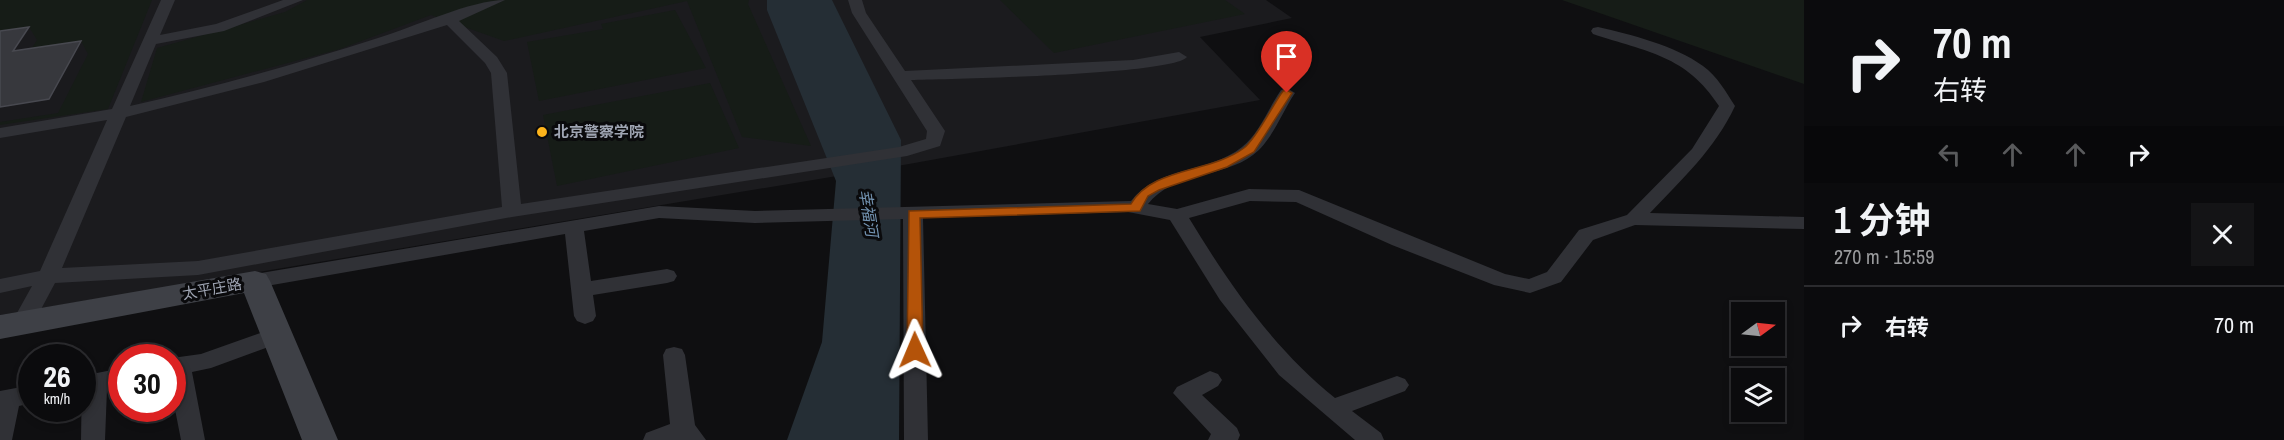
<!DOCTYPE html>
<html lang="zh">
<meta charset="utf-8">
<style>
:root{--surface:#0b0b0d;--page:#141416;--text:#f1f3f6;--muted:#9a9b9d;--line:#2b2b2e}
body{margin:0;font-family:"Archivo Narrow","Noto Sans SC",sans-serif;background:var(--page);color:var(--text);height:100vh;display:flex;flex-direction:column;font-size:22px;white-space:nowrap}
*{box-sizing:border-box;margin:0}
p{font-size:20px;color:var(--muted)}
.icon{flex:none;width:33px;height:33px;fill:none;stroke:currentColor;stroke-width:2;stroke-linecap:round;stroke-linejoin:round}
.map{position:relative;flex:1;overflow:hidden}
.sheet{display:flex;flex-direction:column;background:var(--surface);width:480px}
.sheet>*{flex:none}
.top-card{background:#0b0b0d;color:var(--text);overflow:hidden}
.needle{width:39px;rotate:75deg}
.controls{position:absolute;left:1731px;top:302px;display:grid;gap:12px}
.controls a{display:grid;place-items:center;width:54px;height:54px;border-radius:0px;background:var(--surface);box-shadow:0 3px 9px #0003,0 0 0 2px var(--line);font-size:30px}
.speed{position:absolute;left:18px;top:344px;display:flex;gap:12px;font-size:30px;font-weight:700;text-align:center}
.speed>*{display:grid;place-content:center;width:78px;height:78px;border-radius:50%;background:var(--surface);box-shadow:0 3px 9px #0003,0 0 0 2px var(--line);line-height:1}
.speed small{font-size:15px;font-weight:400}
.speed .limit{border:9px solid #d22;background:#fff;color:#111}
.pin{position:absolute;display:grid;place-items:center;width:51px;height:51px;color:#fff;margin:-62px -26px;border-radius:50% 50% 50% 0;rotate:-45deg;box-shadow:0 0 6px #0007}
.pin .icon{rotate:45deg}
.me{position:absolute;width:66px;margin:-33px;rotate:359deg;stroke-linejoin:round;filter:drop-shadow(0 0 4px #0008)}
.turn{display:flex;align-items:center;gap:21px;height:126px;padding:0 30px;font-size:27px}
.turn .icon{width:78px;height:78px;stroke-width:2.5}
.turn b{display:block;font-size:42px;line-height:51px}
.lanes{display:flex;align-items:center;height:57px;padding:0 30px;background:#0003;justify-content:center;gap:30px;direction:ltr}
.lanes .off{opacity:.35}
.round{display:grid;place-items:center;flex:none;width:63px;height:63px;border-radius:0px;background:var(--page)}
.headline{display:flex;align-items:center;justify-content:space-between;height:102px;padding:0 30px}
h1{font-size:36px;font-weight:700;line-height:45px}
ul{padding:0;list-style:none}
li{display:flex;align-items:center;gap:18px;height:78px;padding:0 30px;border-top:2px solid var(--line)}
li div{flex:1}
li b{display:block;font-size:22px}
li em{font-style:normal}
main{display:flex;flex:1;min-height:0}
.map>svg:first-child{display:block}
.built{fill:#1b1b1e}
.green{fill:#161c17}
.water{fill:#252e35}
.lines{fill:none;stroke-linecap:round;stroke-linejoin:round}
.street{fill:#303136;fill-rule:evenodd}
.secondary{fill:#3e4046;fill-rule:evenodd}
.shaded-wall{fill:#1a1a1d}
.building{fill:#37383d;stroke:#484950;stroke-width:1.5}
.route{fill:#b45309;stroke:#753606;stroke-width:1.5}
.poi-dot{fill:#fdb41b;stroke:#0a0a0c;stroke-width:2}
.labels{text-anchor:middle;stroke-width:6;stroke-linejoin:round;paint-order:stroke}
.poi-label{font-size:15px;font-weight:bold;fill:#9fa5b3;stroke:#0a0a0c;text-anchor:start}
.street-label{font-size:15px;fill:#9fa5b3;stroke:#0a0a0c}
.water-label{font-size:16px;font-style:italic;fill:#7393b1;stroke:#0a0a0c}
</style>
<main>
<div class="map">
<svg width="1804" height="440" viewBox="0 0 1804 440">
<rect width="100%" height="100%" fill="#0f0f11"/>
<path class="built" d="M0 0H1266L1292 18 1200 37 1260 100 909 164 0 315Z"/>
<path class="green" d="M0 0H152L108 109 0 125Z
M307 0H749L748 4 811 146 742 137 687 1 504 41 431 15 340 49 141 102 157 48 285 12Z
M1000 0H1225L1245 14 1054 53Z
M1562 0H1804V84Z
M675 10 706 68 539 101 527 42 603 29 601 24Z
M710 83 739 148 557 186 543 115Z"/>
<path class="water" d="M767 0H832L901 140 899 440H787L822 342 836 181 767 10Z"/>
<g class="lines">
<path class="street" d="M161 0H175L160 35 216 24 283 0H303L224 31 156 44 130 106C214 87 297 64 378 38 414 27 471 0 505 0L459 21 497 57 507 73 521 204 899 147 926 139 927 131 852 13 848 0H862L866 13 905 71 1133 60 1179 52 1187 57C1172 75 948 79 911 80L945 131 940 146 907 156 512 217 198 275 55 283 31 328 23 330 15 328 12 322 32 286 0 293V279L40 271 107 120 0 138V128L112 109ZM447 25 485 63 491 73 502 207 198 261 62 268 126 117 264 82Z
M1598 27C1632 35 1674 45 1703 66 1717 76 1726 92 1735 106 1715 149 1682 179 1650 213L1804 217V229L1635 225 1593 240 1561 282 1530 293 1494 285 1392 245 1296 202 1250 201 1189 218C1229 284 1274 349 1335 398L1397 376 1405 379 1409 385 1405 391 1352 411 1381 433 1384 440H1355L1279 375 1220 300 1170 220 1128 212 923 218 928 440H904L903 219 755 223 659 218 584 231 591 281 667 269 674 271 677 276 674 281 667 283 593 295 596 316 593 321 585 324 577 321 574 316 565 234 255 288 248 286 245 281 248 276 255 274 659 206 755 211 1131 201C1159 165 1208 174 1242 147 1259 134 1269 107 1281 90L1287 88 1295 93C1282 112 1272 141 1253 155 1223 178 1173 172 1148 204L1177 209 1249 189 1299 190 1505 274 1529 279 1547 272 1579 230 1627 215 1692 149 1719 106C1686 55 1647 52 1593 34L1591 31 1593 28Z
M277 327 285 329 288 335 285 341 211 368 192 372 205 440H181L172 394V358L201 354Z
M674 347 682 349 685 355 695 425 706 440H643L646 433 670 424 663 355 666 349Z
M122 368V386L107 389 105 440H81L82 376Z
M1210 371 1218 374 1222 380 1218 386 1202 395 1237 428 1240 435 1238 440H1208L1211 434 1173 393 1177 387Z
M32 385V403L19 406 12 440H0V391Z"/>
<path class="secondary" d="M255 271 266 274 270 281 338 440H302L244 293 0 339V315Z"/>
</g>
<path class="shaded-wall" d="M29 27 37 40 21 65 13 51Z
M81 41 88 54 58 113 0 122V107Z"/>
<path class="building" d="M29 27 13 51 81 41 49 99 0 107V31Z"/>
<path class="route" d="M1287 90 1292 93 1254 152 1227 167 1159 190 1148 196 1140 211 920 218 923 350 920 354H909L907 350 909 211 1131 204C1152 167 1211 173 1244 148 1257 138 1272 106 1283 91Z"/>
<circle class="poi-dot" cx="542" cy="132" r="6"/>
<g class="labels">
<g class="poi-label">
<text x="554" y="137">北京警察学院</text>
</g>
<g class="street-label">
<text transform="translate(212 289) rotate(-10)" y="5">太平庄路</text>
</g>
<g class="water-label">
<text transform="translate(869 213) rotate(81)" y="6">幸福河</text>
</g>
</g>
</svg>
<div class="controls">
<a><svg class="needle" viewBox="-14 -14 28 28"><path d="M0-13l5 13h-10z" fill="#e53935"/><path d="M0 13l5-13h-10z" fill="#9a9b9d"/></svg></a>
<a><svg class="icon" aria-label="layers" viewBox="0 0 24 24"><path d="M12 4l9 5-9 5-9-5zM3 14l9 5 9-5"/></svg></a>
</div>
<div class="speed"><div>26<small>km/h</small></div><div class="limit">30</div></div>
<div class="pin" style="left:1287px;top:93px;background:#d93025"><svg class="icon" aria-label="arrive" viewBox="0 0 24 24"><path d="M6 21V4h12l-3 4 3 4H6"/></svg></div>
<svg class="me" style="left:915px;top:350px" viewBox="-20 -20 40 40"><path d="M0-17L14 15 0 8-14 15z" fill="#b45309" stroke="#fff" stroke-width="4"/></svg>
</div>
<section class="sheet">
<div class="top-card">
<div class="turn"><svg class="icon" aria-label="right" viewBox="0 0 24 24"><path d="M7 20v-9h11M14 6l5 5-5 5"/></svg><div><b>70 m</b>右转</div></div>
<div class="lanes"><svg class="icon off" aria-label="left" viewBox="0 0 24 24"><path d="M17 20v-9H6M10 6l-5 5 5 5"/></svg><svg class="icon off" aria-label="ahead" viewBox="0 0 24 24"><path d="M12 20V5M6 11l6-6 6 6"/></svg><svg class="icon off" aria-label="ahead" viewBox="0 0 24 24"><path d="M12 20V5M6 11l6-6 6 6"/></svg><svg class="icon" aria-label="right" viewBox="0 0 24 24"><path d="M7 20v-9h11M14 6l5 5-5 5"/></svg></div>
</div>
<div class="headline"><div><h1>1 分钟</h1><p>270 m · 15:59</p></div><a class="round"><svg class="icon" aria-label="close" viewBox="0 0 24 24"><path d="M6 6l12 12M18 6L6 18"/></svg></a></div>
<ul>
<li><svg class="icon" aria-label="right" viewBox="0 0 24 24"><path d="M7 20v-9h11M14 6l5 5-5 5"/></svg><div><b>右转</b></div><em>70 m</em></li>
</ul>
</section>
</main>
